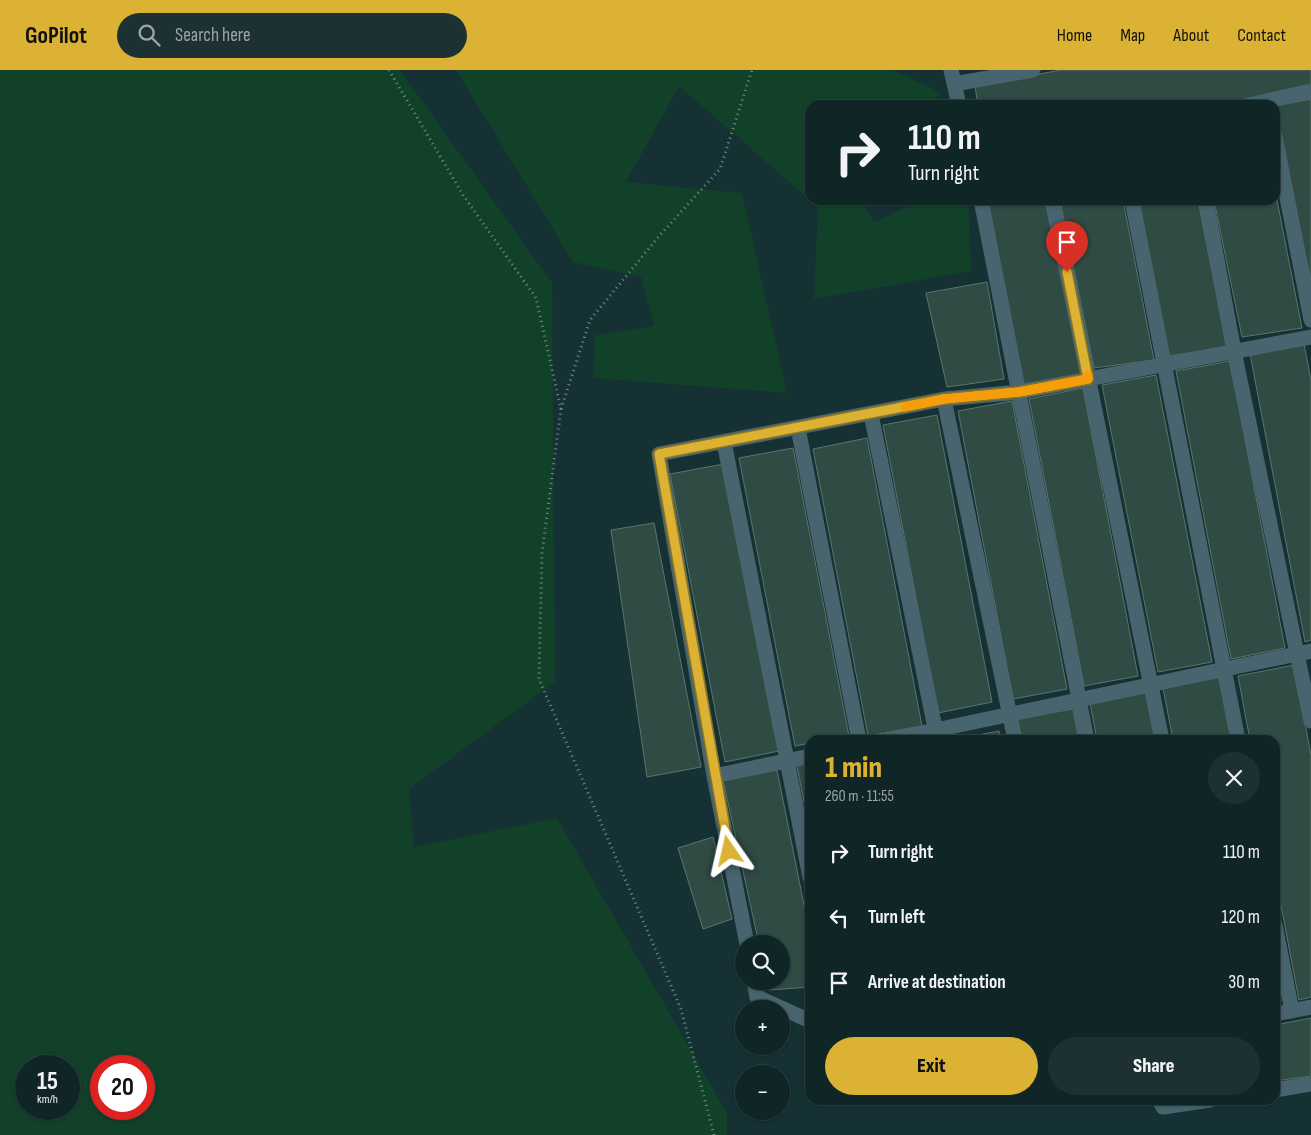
<!DOCTYPE html>
<meta charset="utf-8">
<style>
:root{--surface:#102526;--page:#1e3132;--text:#f1f3f6;--muted:#9ca5a7;--line:#304243;--accent:#dbb233}
body{margin:0;font-family:"Sofia Sans Condensed",sans-serif;background:var(--page);color:var(--text);height:100vh;display:flex;flex-direction:column;font-size:19px;white-space:nowrap}
*{box-sizing:border-box;margin:0}
p{font-size:16px;color:var(--muted)}
.icon{flex:none;width:28px;height:28px;fill:none;stroke:currentColor;stroke-width:2;stroke-linecap:round;stroke-linejoin:round}
.map{position:relative;flex:1;overflow:hidden}
.details{position:absolute;left:805px;top:665px;width:475px;height:370px;display:flex;flex-direction:column;background:var(--surface);border-radius:15px;box-shadow:0 1px 4px #0004,0 0 0 1px var(--line)}
.details>*{flex:none}
.banner{position:absolute;left:805px;top:30px;width:475px;height:105px;border-radius:15px;box-shadow:0 1px 4px #0004,0 0 0 1px var(--line);background:#102526;color:var(--text);overflow:hidden}
.controls{position:absolute;left:735px;top:865px;display:grid;gap:10px}
.controls a{display:grid;place-items:center;width:55px;height:55px;border-radius:50%;background:var(--surface);box-shadow:0 1px 4px #0004,0 0 0 1px var(--line);font-size:25px}
.speed{position:absolute;left:15px;top:985px;display:flex;gap:10px;font-size:25px;font-weight:700;text-align:center}
.speed>*{display:grid;place-content:center;width:65px;height:65px;border-radius:50%;background:var(--surface);box-shadow:0 1px 4px #0004,0 0 0 1px var(--line);line-height:1}
.speed small{font-size:12px;font-weight:400}
.speed .limit{border:8px solid #d22;background:#fff;color:#111}
.pin{position:absolute;display:grid;place-items:center;width:42px;height:42px;color:#fff;margin:-51px -21px;border-radius:50% 50% 50% 0;rotate:-45deg;box-shadow:0 0 5px #0007}
.pin .icon{rotate:45deg}
.me{position:absolute;width:55px;margin:-28px;rotate:349deg;stroke-linejoin:round;filter:drop-shadow(0 0 4px #0008)}
.turn{display:flex;align-items:center;gap:18px;height:105px;padding:0 20px;font-size:22px}
.turn .icon{width:65px;height:65px;stroke-width:2.5}
.turn b{display:block;font-size:35px;line-height:42px}
.round{display:grid;place-items:center;flex:none;width:52px;height:52px;border-radius:26px;background:var(--page)}
.head{display:flex;align-items:center;justify-content:space-between;height:85px;padding:0 20px}
h1{font-size:30px;font-weight:800;line-height:38px;color:var(--accent)}
.primary-button{display:flex;gap:10px;margin-top:auto;padding:10px 20px}
.primary-button a{flex:1;height:58px;border-radius:30px;background:var(--accent);color:#111;font-size:20px;font-weight:800;line-height:58px;text-align:center}
.primary-button a+a{background:var(--page);color:var(--text)}
ul{padding:0;list-style:none}
li{display:flex;align-items:center;gap:15px;height:65px;padding:0 20px}
li div{flex:1}
li b{display:block;font-size:19px}
li em{font-style:normal}
header{display:flex;align-items:center;gap:30px;box-sizing:border-box;height:70px;padding:0 25px;background:var(--accent);color:#111}
header strong{font-size:24px}
nav{display:flex;gap:28px;margin-inline-start:auto;font-size:18px}
.search{width:350px;height:45px;background:var(--page);display:flex;align-items:center;gap:12px;box-sizing:border-box;padding:0 18px;border-radius:28px;color:var(--muted);font-size:19px}
.map>svg:first-child{display:block}
.green{fill:#114128;fill-rule:evenodd}
.building{fill:#304a44;stroke:#5a756f}
.lines{fill:none;stroke-linecap:round;stroke-linejoin:round}
.path{stroke:#758b8c;stroke-width:3;stroke-dasharray:1 4;stroke-linecap:butt}
.minor{stroke:#47646f;stroke-width:15}
.route-casing{stroke:#8e7421;stroke-width:12}
.route{stroke:#dbb233;stroke-width:9}
.slow{stroke:#f59e0b;stroke-width:9}
</style>
<header>
<strong>GoPilot</strong>
<div class="search"><svg class="icon" aria-label="search" viewBox="0 0 24 24"><circle cx="10" cy="10" r="6"/><path d="M15 15l6 6"/></svg>Search here</div>
<nav><a>Home</a><a>Map</a><a>About</a><a>Contact</a></nav>
</header>
<div class="map">
<svg width="1311" height="1065" viewBox="0 0 1311 1065">
<rect width="100%" height="100%" fill="#163133"/>
<path class="green" d="M0 0H400L552 213 555 612 409 719 414 777 557 748 727 1043V1065H0ZM26 996H69V1039H26ZM101 996H144V1039H101Z
M456 0H893L941 23 930 35H810V130H862L874 153 921 130H968L971 201 814 229 818 137 679 16 626 112 742 123 787 323 593 308 595 265 654 256 641 207 573 192Z"/>
<path class="building" d="M1061 0H1311V17L1214 35H978L975 16Z
M1311 29V212L1275 36Z
M1275 120 1302 258 1242 267 1214 130H1275Z
M985 130H1048L1083 305 1022 314Z
M1060 130H1123L1154 290 1094 298Z
M1135 130H1198L1227 278 1167 286Z
M987 212 1004 309 947 317 926 223Z
M1304 274 1311 310V570L1305 572 1250 284Z
M1230 291 1285 578 1231 589 1176 301Z
M1156 305 1212 592 1158 602 1102 315Z
M1083 318 1138 606 1084 616 1029 329Z
M1012 331 1067 619 1013 629 958 341Z
M937 345 992 632 938 643 883 355Z
M867 368 922 656 868 666 813 379Z
M793 378 849 666 810 670V673L795 676 739 388Z
M724 394 779 681 725 692 670 404Z
M654 453 701 697 647 707 611 460Z
M1294 595 1311 685V927L1299 930 1275 804V670H1250L1238 606Z
M1220 607 1232 670H1173L1163 618Z
M1146 622 1155 670H1097L1090 633Z
M1073 639 1079 670H1021L1017 649Z
M999 661 1001 670H952Z
M810 693V763L797 696Z
M777 700 810 865V917L769 920 767 911H781V874H759L723 710Z
M713 767 732 849 703 859 678 778Z
M1275 898 1281 931 1275 932Z
M1311 948V1006L1275 1011V955Z"/>
<g class="lines">
<path class="path" d="M389 0 463 125 536 228 561 339 542 483 539 609 681 939 714 1065
M561 339 590 250 660 165 720 99 752 0"/>
<path class="minor" d="M951 0 959 35
M954 14 1033 0
M1249 35 1311 21
M1275 66 1311 250
M981 130 1087 670
M1052 130 1162 670
M1132 130 1238 670
M1206 130 1234 281 1311 651
M944 329 1015 670
M871 344 937 668
M798 358 859 670
M724 372 810 807
M888 670 1311 581
M714 706 659 384 944 329 1019 322 1311 267
M1275 855 1292 941
M747 874 714 706 810 686
M754 911 757 927 810 951
M1275 944 1311 937
M1275 1020 1311 1014
M1159 1030 1163 1037 1210 1030"/>
</g>
<g class="lines">
<g class="route-casing">
<path id="route" d="M729 781 659 384 944 329 1019 322 1088 309 1067 202"/>
</g>
<use href="#route" class="route"/>
<path class="slow" d="M905 337 944 329 1019 322 1088 309V305"/>
</g>
</svg>
<div class="controls">
<a><svg class="icon" aria-label="search" viewBox="0 0 24 24"><circle cx="10" cy="10" r="6"/><path d="M15 15l6 6"/></svg></a>
<a>+</a>
<a>−</a>
</div>
<div class="speed"><div>15<small>km/h</small></div><div class="limit">20</div></div>
<div class="pin" style="left:1067px;top:202px;background:#d93025"><svg class="icon" aria-label="arrive" viewBox="0 0 24 24"><path d="M6 21V4h12l-3 4 3 4H6"/></svg></div>
<svg class="me" style="left:729px;top:781px" viewBox="-20 -20 40 40"><path d="M0-17L14 15 0 8-14 15z" fill="#dbb233" stroke="#fff" stroke-width="4"/></svg>
<div class="banner">
<div class="turn"><svg class="icon" aria-label="right" viewBox="0 0 24 24"><path d="M7 20v-9h11M14 6l5 5-5 5"/></svg><div><b>110 m</b>Turn right</div></div>
</div>
<section class="details">
<div class="head"><div><h1>1 min</h1><p>260 m · 11:55</p></div><a class="round"><svg class="icon" aria-label="close" viewBox="0 0 24 24"><path d="M6 6l12 12M18 6L6 18"/></svg></a></div>
<ul>
<li><svg class="icon" aria-label="right" viewBox="0 0 24 24"><path d="M7 20v-9h11M14 6l5 5-5 5"/></svg><div><b>Turn right</b></div><em>110 m</em></li>
<li><svg class="icon" aria-label="left" viewBox="0 0 24 24"><path d="M17 20v-9H6M10 6l-5 5 5 5"/></svg><div><b>Turn left</b></div><em>120 m</em></li>
<li><svg class="icon" aria-label="arrive" viewBox="0 0 24 24"><path d="M6 21V4h12l-3 4 3 4H6"/></svg><div><b>Arrive at destination</b></div><em>30 m</em></li>
</ul>
<div class="primary-button"><a>Exit</a><a>Share</a></div>
</section>
</div>
